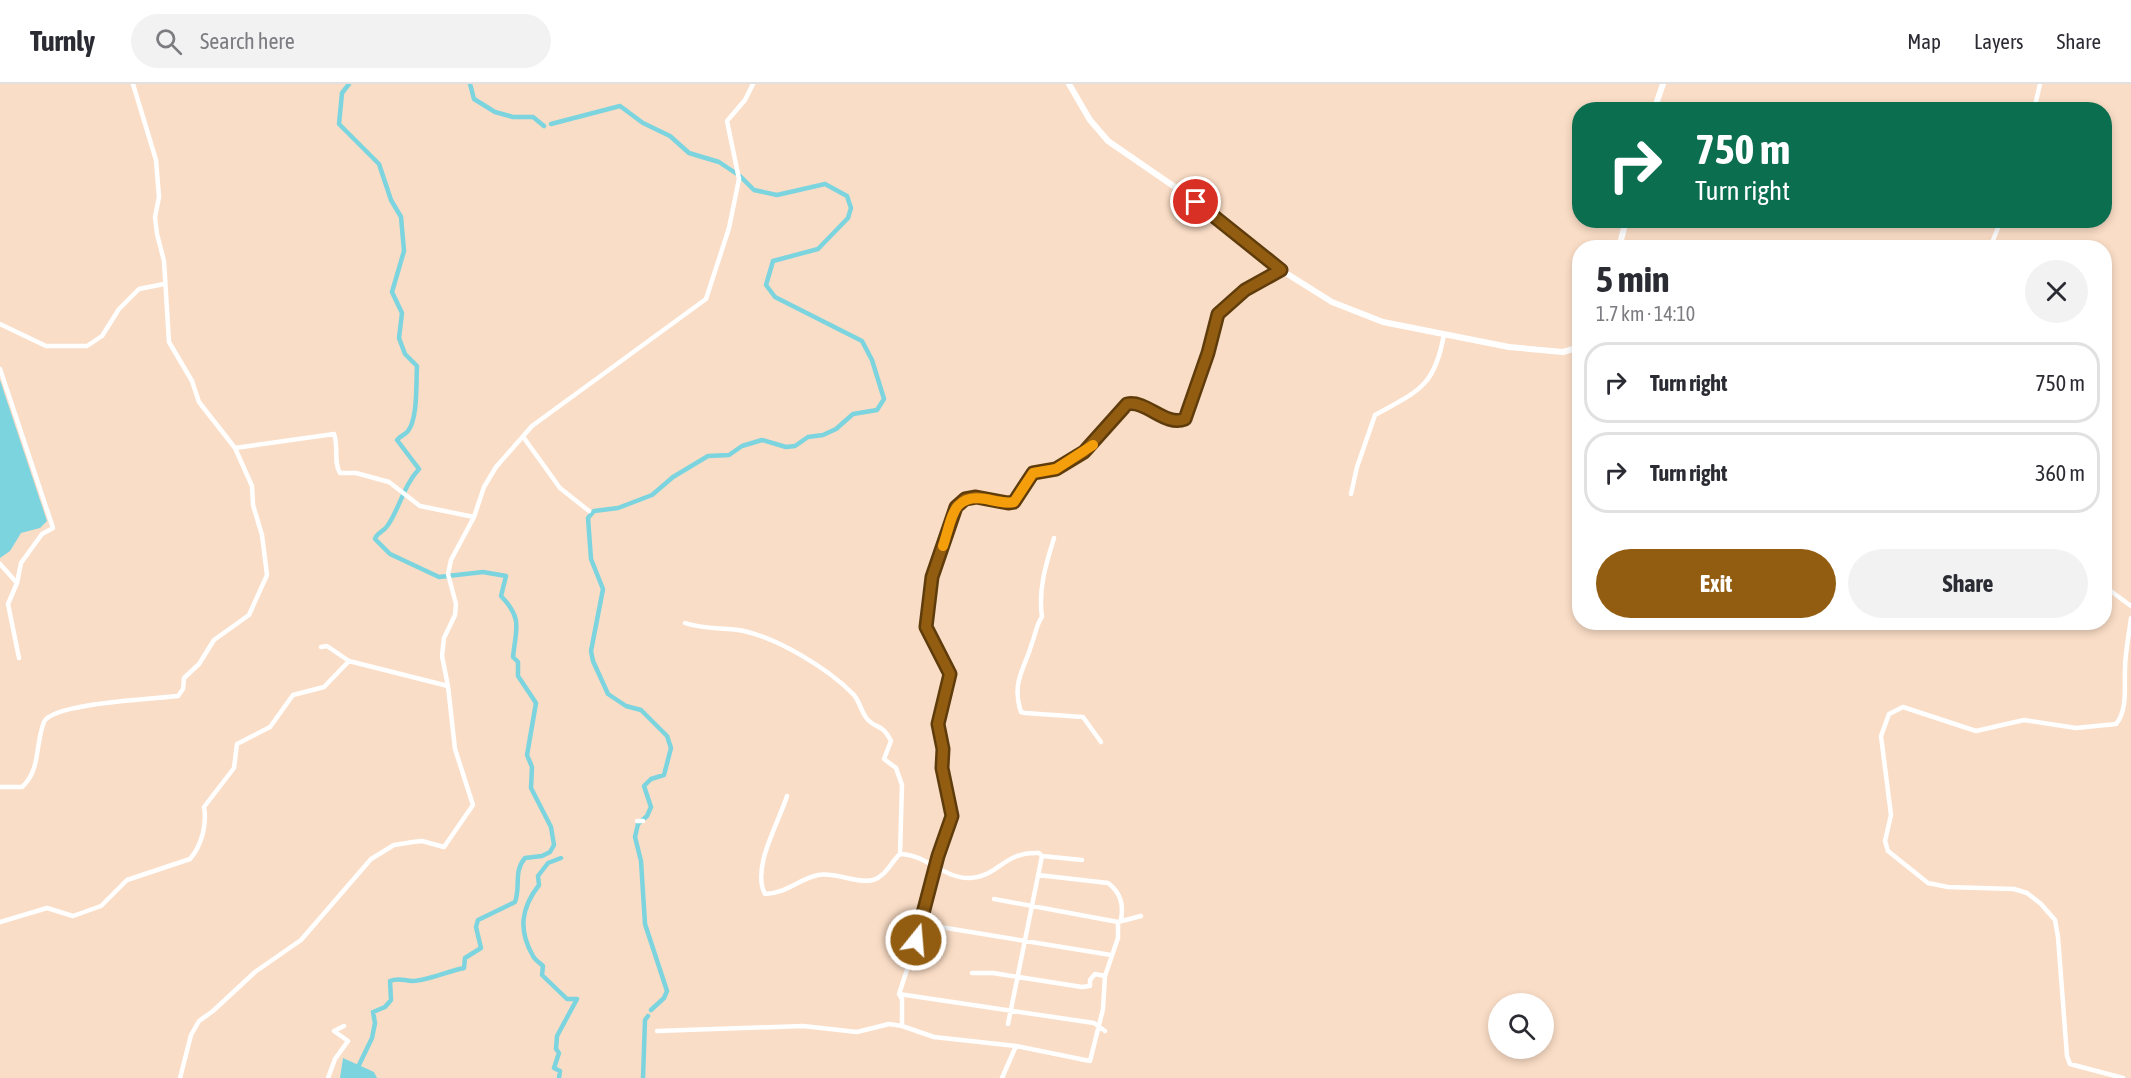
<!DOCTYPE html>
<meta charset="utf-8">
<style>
:root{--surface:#fff;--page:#f2f2f3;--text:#2b2b33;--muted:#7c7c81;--line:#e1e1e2;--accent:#925d11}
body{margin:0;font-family:"Asap Condensed",sans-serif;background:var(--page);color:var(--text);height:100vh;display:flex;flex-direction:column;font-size:22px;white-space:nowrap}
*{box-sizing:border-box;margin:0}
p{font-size:20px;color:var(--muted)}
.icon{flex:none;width:33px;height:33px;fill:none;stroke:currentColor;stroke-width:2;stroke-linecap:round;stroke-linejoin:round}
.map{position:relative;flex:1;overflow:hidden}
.drawer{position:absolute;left:1572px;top:156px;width:540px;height:390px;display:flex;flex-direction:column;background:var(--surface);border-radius:24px;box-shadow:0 3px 9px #0003}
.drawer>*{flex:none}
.top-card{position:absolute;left:1572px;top:18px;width:540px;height:126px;border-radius:24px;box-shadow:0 3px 9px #0003;background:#0b6e4f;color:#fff;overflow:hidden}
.tools{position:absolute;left:1488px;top:909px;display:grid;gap:12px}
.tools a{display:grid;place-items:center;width:66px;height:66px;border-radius:50%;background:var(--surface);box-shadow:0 3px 9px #0003;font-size:30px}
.pin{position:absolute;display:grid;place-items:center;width:51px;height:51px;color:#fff;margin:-26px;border:3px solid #fff;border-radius:50%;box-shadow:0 2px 6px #0007}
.me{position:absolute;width:66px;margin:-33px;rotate:17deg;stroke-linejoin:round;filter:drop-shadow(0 0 4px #0008)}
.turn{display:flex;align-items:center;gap:21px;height:126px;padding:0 24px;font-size:27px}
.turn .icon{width:78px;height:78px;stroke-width:2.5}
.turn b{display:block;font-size:42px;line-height:51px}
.round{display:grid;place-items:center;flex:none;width:63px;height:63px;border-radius:32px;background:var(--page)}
.head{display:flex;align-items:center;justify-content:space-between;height:102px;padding:0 24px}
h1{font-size:36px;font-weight:700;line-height:45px}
.action{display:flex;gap:12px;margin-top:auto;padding:12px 24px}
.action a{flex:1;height:69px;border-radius:36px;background:var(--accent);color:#fff;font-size:24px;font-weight:700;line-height:69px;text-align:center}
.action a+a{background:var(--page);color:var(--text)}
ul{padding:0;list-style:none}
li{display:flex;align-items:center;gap:18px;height:81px;margin:0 12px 9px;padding:0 12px;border:3px solid var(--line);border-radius:24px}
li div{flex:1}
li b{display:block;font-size:22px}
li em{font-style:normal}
header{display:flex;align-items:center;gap:36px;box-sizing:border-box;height:84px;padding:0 30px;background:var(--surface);border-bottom:2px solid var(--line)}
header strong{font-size:28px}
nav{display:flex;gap:33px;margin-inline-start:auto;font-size:21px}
.search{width:420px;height:54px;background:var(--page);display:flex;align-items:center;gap:15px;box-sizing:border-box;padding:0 21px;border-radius:33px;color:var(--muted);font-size:22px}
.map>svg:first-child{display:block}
.water{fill:#7cd4df}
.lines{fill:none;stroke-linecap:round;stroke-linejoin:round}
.canal{stroke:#7cd4df;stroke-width:4.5}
.minor{stroke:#fff;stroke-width:4.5}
.major{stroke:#fff;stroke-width:6}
.route-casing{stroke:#5f3c0b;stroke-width:15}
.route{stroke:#925d11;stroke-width:10}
.slow{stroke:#f59e0b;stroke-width:10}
</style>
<header>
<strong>Turnly</strong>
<div class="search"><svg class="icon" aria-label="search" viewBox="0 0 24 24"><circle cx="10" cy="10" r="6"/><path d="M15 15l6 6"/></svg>Search here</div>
<nav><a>Map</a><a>Layers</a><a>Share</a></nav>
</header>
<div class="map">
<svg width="2131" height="994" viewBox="0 0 2131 994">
<rect width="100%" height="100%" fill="#faddc6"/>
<path class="water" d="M0 296 47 437 40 444 21 449 10 467 0 474Z
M343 974 374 988 377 994H340Z"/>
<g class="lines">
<path class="canal" d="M349 0 342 9 339 40 379 80 391 116 401 133 404 167 392 208 402 229 399 254 405 270 417 282C416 297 418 335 408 347 405 351 400 352 397 356L419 385C404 401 400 423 388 441 384 448 377 448 375 455L390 470 439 493 483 488 506 492 501 512C523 535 516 544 513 573L518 578V592L536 619 527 671 532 683 531 704 551 743 554 761 550 768 542 772 525 774C513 788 521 802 515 818L478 836 476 843 481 864 465 874 464 884C449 887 425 897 413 897 404 897 399 893 390 897L391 916 385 923 373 928 375 939 372 954 359 981
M470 0 474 15 495 28 513 33H533L544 42
M551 40 620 22 643 39 670 52 689 69 719 78 740 92 754 106 777 111 825 100 847 112 851 124 848 134 818 165 773 177 766 201 775 213 862 257 872 276 884 315 877 326 853 330 836 345 823 351 808 353 795 362 786 363 762 356 742 362 729 371 708 372 673 393 652 411 618 424 594 427 588 434 591 475 603 505 591 567 593 577 608 610 626 622 641 626 667 652 671 664 664 691 651 695 644 702 651 723 647 732 638 740 635 753 641 777 645 840 667 907 664 914 651 926
M559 994 560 987 554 984 559 969 556 965 557 952 577 915H567L542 891 543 882C540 879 535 876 533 872 518 846 521 824 539 801L538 792 548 779 561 774
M643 994 645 936 648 932"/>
<path class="minor" d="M133 0 156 76 159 113 155 133 157 150 164 177 169 258 192 297 199 318 235 364
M2034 26 2040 0
M1990 164 2001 136
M0 240 46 262H87L102 252 119 225 139 205 164 200
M0 285 53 444 42 450 21 479 17 499 8 520 19 574
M524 354 560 404 589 427
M1351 410 1357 383 1375 331C1418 307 1435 303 1444 250
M1054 454C1046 480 1038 505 1042 533 1036 541 1036 549 1032 559 1025 584 1011 598 1021 628L1025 629 1083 633 1101 658
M0 480 17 499
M2104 502 2131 522
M685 539C705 546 725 543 744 547 779 555 827 584 852 609 860 616 861 629 868 636 878 646 882 639 891 657L884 675 896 684 902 701 900 770
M321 563 327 562 349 577
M0 703H22C41 686 35 660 44 638 52 619 156 615 178 612L183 605 184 594 199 580 214 556 249 531 267 491 262 451 253 421 252 402 235 364 334 350C339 363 333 378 340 389H356L389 398 420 422 474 433
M787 712C779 738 751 784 765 810 785 810 799 795 818 791 837 788 856 800 873 796 886 792 891 778 900 770 925 770 944 795 970 794 998 793 1004 767 1039 769L1042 772 1082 776
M637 737H643
M1038 791 1108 799C1120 808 1124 820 1121 835
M994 815 1118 838 1141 832
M0 838 47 824 73 832 101 822 127 796 190 775C202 761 207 740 204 723L234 684 237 660 270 643 293 611 324 603 349 577 448 602
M1118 838V854L1105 892 1103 925 1090 977 1016 962 934 953 902 942V915L899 910 922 840 938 772 952 732 942 684 943 665 938 640 950 590 944 573 928 550 925 531 932 493 955 423 965 415 1014 418 1033 389 1056 385 1085 368 1127 320C1147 316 1165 343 1185 335L1208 269 1217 230 1245 206 1281 186
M922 840 1111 871
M972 889H993L1082 903 1090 902V896L1095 890 1105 892
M899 910 1094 939 1105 947
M1008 940 1042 772
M657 947 803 942 857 948 889 940 902 942
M180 994 191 951 199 937 213 927 255 888 301 856 371 775 394 761 413 758 422 757 444 763 473 721 455 665 448 602 442 572 444 554 455 531 456 520 448 490 451 476 474 433 484 403 496 383 532 342 706 215 729 144 739 95 727 37 745 16 753 0
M328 994 335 975 348 957 334 947 344 942
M1002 994 1016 962
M2123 994 2070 980 2067 972 2058 853 2055 836 2041 820 2027 809 2014 805 1948 803 1928 799 1888 767 1885 757 1891 731 1881 652 1889 630 1903 623 1976 647 2024 636 2076 644 2116 640C2128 626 2124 602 2125 586 2125 568 2129 551 2131 534"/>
<path class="major" d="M1069 0 1090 36 1108 57 1185 110 1281 186 1332 218 1383 238 1509 263 1563 268 1580 263
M1654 26 1663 0
M1619 164 1626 136"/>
</g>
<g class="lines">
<g class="route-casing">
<path id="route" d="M916 856 938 772 952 732 942 684 943 665 938 640 950 590 926 543 932 493 956 423 965 415 976 413 1008 419 1014 418 1033 389 1056 385 1084 368 1127 320C1147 316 1165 343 1185 335L1208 269 1218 230 1245 206 1281 186 1196 118"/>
</g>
<use href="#route" class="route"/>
<path class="slow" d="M943 462C952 436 951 409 986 415 996 417 1005 420 1014 418L1033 389 1056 385 1093 361"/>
</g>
</svg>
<div class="tools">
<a><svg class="icon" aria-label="search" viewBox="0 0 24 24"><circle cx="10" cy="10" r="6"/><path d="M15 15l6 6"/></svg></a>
</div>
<div class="pin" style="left:1196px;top:118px;background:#d93025"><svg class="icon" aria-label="arrive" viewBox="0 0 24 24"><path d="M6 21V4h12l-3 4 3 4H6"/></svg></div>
<svg class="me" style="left:916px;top:856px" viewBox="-20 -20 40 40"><circle r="17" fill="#925d11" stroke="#fff" stroke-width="3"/><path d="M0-11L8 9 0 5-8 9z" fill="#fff"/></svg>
<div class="top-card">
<div class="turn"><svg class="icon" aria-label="right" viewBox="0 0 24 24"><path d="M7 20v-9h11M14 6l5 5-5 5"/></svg><div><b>750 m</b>Turn right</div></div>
</div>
<section class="drawer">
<div class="head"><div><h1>5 min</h1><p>1.7 km · 14:10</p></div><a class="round"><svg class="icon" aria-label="close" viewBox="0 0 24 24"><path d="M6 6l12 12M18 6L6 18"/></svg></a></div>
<ul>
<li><svg class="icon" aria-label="right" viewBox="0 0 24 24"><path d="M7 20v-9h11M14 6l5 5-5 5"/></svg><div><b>Turn right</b></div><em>750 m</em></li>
<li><svg class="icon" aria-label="right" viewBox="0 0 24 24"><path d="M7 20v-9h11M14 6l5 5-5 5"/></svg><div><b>Turn right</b></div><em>360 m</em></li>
</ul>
<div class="action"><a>Exit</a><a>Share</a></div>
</section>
</div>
